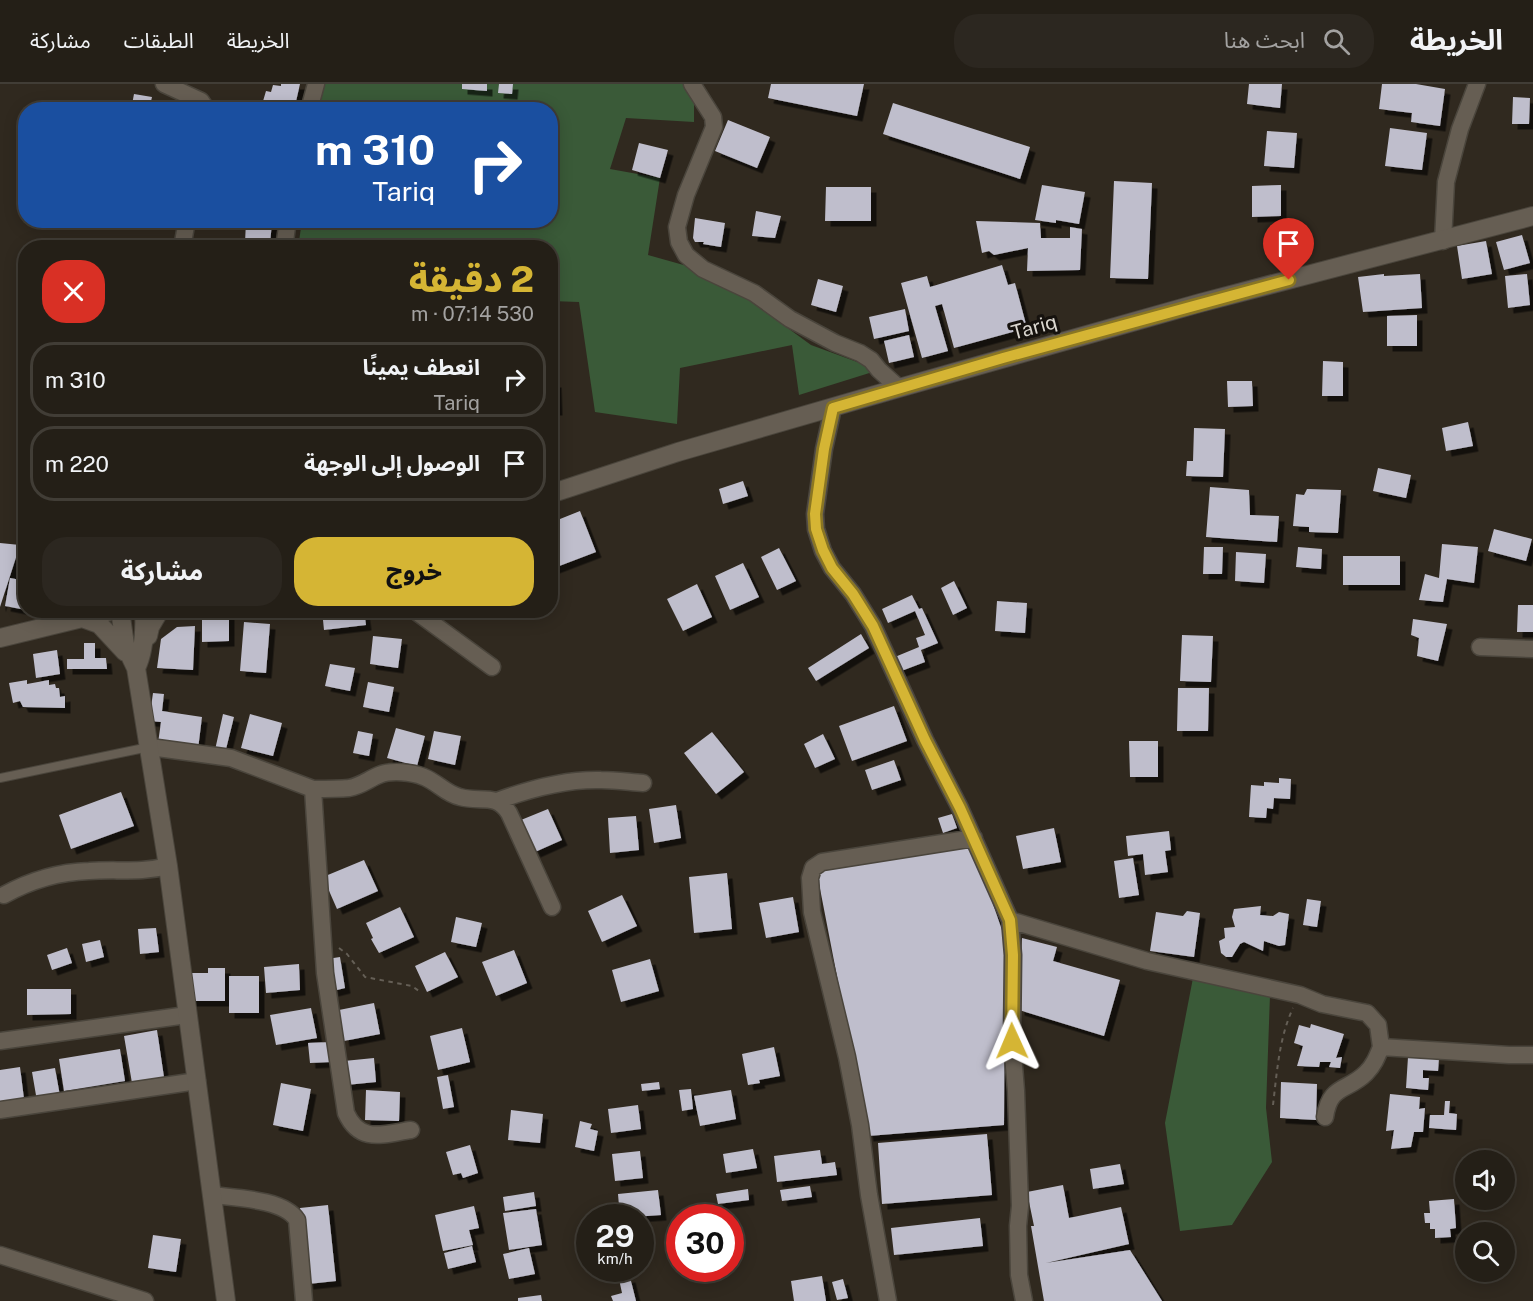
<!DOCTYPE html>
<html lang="ar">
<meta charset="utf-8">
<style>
:root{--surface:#241f17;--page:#2c2720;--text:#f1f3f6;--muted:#a3a2a1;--line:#413d36;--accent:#d5b534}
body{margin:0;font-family:"Public Sans","Noto Sans Arabic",sans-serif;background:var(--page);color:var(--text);direction:rtl;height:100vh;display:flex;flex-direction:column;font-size:22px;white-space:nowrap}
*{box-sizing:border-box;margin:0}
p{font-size:20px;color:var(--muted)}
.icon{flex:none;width:33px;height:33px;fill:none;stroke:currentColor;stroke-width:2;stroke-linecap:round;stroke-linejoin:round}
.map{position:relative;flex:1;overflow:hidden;direction:ltr}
.details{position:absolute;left:18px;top:156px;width:540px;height:378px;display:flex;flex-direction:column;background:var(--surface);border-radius:24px;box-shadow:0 3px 15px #0003,0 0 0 2px var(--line);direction:rtl}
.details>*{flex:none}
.hud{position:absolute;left:18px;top:18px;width:540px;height:126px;border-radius:24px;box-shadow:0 3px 15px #0003,0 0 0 2px var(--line);direction:rtl;background:#1a4fa0;color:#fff;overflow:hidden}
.tools{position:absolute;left:1455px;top:1066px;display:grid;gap:12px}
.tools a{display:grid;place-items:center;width:60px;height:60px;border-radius:50%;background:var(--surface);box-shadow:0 3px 15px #0003,0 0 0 2px var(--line);font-size:30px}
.speed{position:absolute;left:576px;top:1120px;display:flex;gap:12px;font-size:30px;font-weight:700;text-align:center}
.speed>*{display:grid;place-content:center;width:78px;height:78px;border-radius:50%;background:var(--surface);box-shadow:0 3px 15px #0003,0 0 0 2px var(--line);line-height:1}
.speed small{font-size:15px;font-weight:400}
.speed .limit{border:9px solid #d22;background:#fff;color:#111}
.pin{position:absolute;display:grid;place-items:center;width:51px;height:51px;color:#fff;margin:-62px -26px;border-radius:50% 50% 50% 0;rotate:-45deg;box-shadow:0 0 6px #0007}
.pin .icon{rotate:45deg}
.me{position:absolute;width:66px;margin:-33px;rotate:359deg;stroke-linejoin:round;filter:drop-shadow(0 0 4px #0008)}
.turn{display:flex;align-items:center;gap:21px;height:126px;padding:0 24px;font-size:27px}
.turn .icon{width:78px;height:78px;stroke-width:2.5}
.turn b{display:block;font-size:42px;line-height:51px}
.round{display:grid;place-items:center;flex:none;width:63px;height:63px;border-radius:24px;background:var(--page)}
.head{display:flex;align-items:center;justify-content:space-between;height:102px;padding:0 24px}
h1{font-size:36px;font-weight:800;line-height:45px;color:var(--accent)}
.action{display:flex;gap:12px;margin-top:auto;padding:12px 24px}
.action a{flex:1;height:69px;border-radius:24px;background:var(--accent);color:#111;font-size:24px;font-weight:800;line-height:69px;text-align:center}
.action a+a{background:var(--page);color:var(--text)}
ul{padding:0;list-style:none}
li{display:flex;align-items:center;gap:18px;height:75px;margin:0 12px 9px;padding:0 12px;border:3px solid var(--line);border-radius:24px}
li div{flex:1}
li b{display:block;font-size:22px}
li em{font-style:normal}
header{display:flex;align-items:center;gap:36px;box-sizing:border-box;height:84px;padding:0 30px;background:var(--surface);border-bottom:2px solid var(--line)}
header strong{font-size:28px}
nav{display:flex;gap:33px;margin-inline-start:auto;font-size:21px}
.search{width:420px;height:54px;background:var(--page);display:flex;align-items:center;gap:15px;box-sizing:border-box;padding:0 21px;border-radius:24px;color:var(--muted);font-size:22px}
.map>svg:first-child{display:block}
.green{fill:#3a5a38}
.building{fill:#bfbecc;filter:url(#shadow)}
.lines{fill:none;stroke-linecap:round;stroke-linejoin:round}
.lane-casing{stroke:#4a453c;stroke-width:10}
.street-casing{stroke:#4a453c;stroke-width:19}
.secondary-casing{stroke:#4a453c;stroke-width:20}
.path{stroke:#655f56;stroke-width:2;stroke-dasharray:4.5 4.5;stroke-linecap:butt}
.lane{stroke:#665e53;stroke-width:8}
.street{stroke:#665e53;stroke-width:16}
.secondary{stroke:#665e53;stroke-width:18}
.route-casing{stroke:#8a7622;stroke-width:15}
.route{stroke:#d5b534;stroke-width:10}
.labels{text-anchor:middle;stroke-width:6;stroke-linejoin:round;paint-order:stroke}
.street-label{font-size:20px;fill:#dad6cf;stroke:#16120e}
</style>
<header>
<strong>الخريطة</strong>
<div class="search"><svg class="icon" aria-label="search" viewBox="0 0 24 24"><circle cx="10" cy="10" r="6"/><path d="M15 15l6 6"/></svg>ابحث هنا</div>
<nav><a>الخريطة</a><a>الطبقات</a><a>مشاركة</a></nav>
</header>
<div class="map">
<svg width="1533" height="1217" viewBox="0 0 1533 1217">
<defs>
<filter id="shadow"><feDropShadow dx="5.5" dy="5.5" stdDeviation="0" flood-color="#0009"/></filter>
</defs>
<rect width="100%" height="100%" fill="#30291f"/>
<path class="green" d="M322 0H691L694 3V38L626 34 610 85 660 94 648 171 712 189 811 261 879 286 799 311 792 261 680 284 677 340 595 328 579 218 551 217 550 164H298L302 137 550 136V26L318 25Z
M1193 894 1270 911 1266 1024 1272 1078 1232 1141 1180 1147 1165 1039Z"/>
<path class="building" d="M281 0H300L294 26 261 24 266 7 271 8 273 1 281 2Z
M462 0H487V7L462 5Z
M499 0H513L512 10 498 9Z
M771 0H864L857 32 768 14Z
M1249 0H1282L1280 24 1247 20Z
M1382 0H1416L1445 5 1440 42 1411 38 1412 29 1379 25Z
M134 10 152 13 149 26H131Z
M1513 13 1530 14 1529 40H1512Z
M893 19 1030 63 1020 95 883 50Z
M728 36 770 53 757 84 715 67Z
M1390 44 1427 49 1422 86 1385 82Z
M1267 47 1297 49 1294 84 1264 82Z
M639 59 668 66 660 94 632 86Z
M1114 97 1152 99 1148 195 1110 194Z
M1042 101 1085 108 1079 140 1056 136V139L1035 136Z
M1281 101V132L1252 133V102Z
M826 103H871V137H825Z
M756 127 781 132 775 154 752 152Z
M695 134 725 139 721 163 703 160 704 158H695L693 154Z
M246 137 272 138 270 160 245 159Z
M976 137 1040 139 1041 154H1070V143L1082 145 1080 186 1027 187 1028 164 994 171 989 167 982 169Z
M1287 145 1293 176 1280 178 1273 148Z
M1522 151 1530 179 1504 186 1496 158Z
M1486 157 1492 190 1462 195 1457 162Z
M1002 181 1008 201 1015 199 1027 244 954 264 942 220 935 222 948 267 922 274 901 199 927 192 930 203Z
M1384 190V192L1420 190 1422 224 1363 228 1358 193Z
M1527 190 1530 221 1508 224 1505 192Z
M818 195 843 202 836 228 811 221Z
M905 225 909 247 874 255 869 233Z
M1417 231V262H1387V232Z
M909 251 914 273 889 279 884 257Z
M1323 277 1343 278V312H1322Z
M1227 297H1252L1253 322 1228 323Z
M550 298H556L557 326H550Z
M1468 338 1473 362 1446 367 1442 344Z
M1194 344 1225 345 1223 393 1186 392 1187 377H1193Z
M1378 384 1411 391 1406 414 1373 407Z
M743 397 748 412 723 420 719 405Z
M1210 403 1249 406 1250 431 1279 432 1277 458 1206 453Z
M1307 405 1341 406 1338 449 1309 448V443L1293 442 1296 410 1304 411Z
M580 427 596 468 554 484 550 474V439Z
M1494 445 1532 455 1526 477 1488 467Z
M0 459 20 461 0 523Z
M1442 460 1478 463 1474 499 1447 495 1443 518 1419 516 1425 490 1439 494Z
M1204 463H1223L1222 490H1203Z
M1298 463 1322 465 1321 485 1296 483Z
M779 464 796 497 777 506 761 473Z
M1236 468 1266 470 1264 499 1235 497Z
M1343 472H1400V501H1343Z
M743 479 759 513 730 526 715 492Z
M10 494 26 497V526L5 522Z
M954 497 967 524 953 531 941 504Z
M697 500 712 533 683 547 667 515Z
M912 511 919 525 922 524 938 559 921 566 925 578 896 589 890 575 919 563 916 554 925 551 915 527 888 539 882 525Z
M997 517 1027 519 1025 549 995 547Z
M1518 521H1533V548H1517Z
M322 526H364L366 541 324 546Z
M229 528V557L202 558V529Z
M1413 535 1447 540 1438 577 1417 572 1419 554 1411 551Z
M244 538 270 540 266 589 240 587Z
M195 542 193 586 157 584 161 555 177 543Z
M861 550 869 564 816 597 808 584Z
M1182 551 1213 552 1211 598 1180 597Z
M373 552 402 555 398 584 370 580Z
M84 559H95V574H106L107 585H67V575H84Z
M57 566 60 590 36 594 33 570Z
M330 580 355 584 350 607 325 602Z
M27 596V600L49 596V601L55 600 56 604H59L60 613 65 612V624L23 623 20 617 13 619 9 599Z
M368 598 394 603 389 628 363 623Z
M1178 604H1209L1208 647H1177Z
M153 609 164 610 162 627 202 633 198 665 158 659 161 638 149 637Z
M894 622 907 657 852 677 839 642Z
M223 630 234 633 225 669 215 666Z
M250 630 282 639 273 672 241 664Z
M396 644 425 652 417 682 387 674Z
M358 647 373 650 369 672 353 669Z
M434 647 461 652 455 681 428 675Z
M712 648 744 688 716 710 684 669Z
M823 650 835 675 815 684 804 660Z
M1129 657H1158V693H1130Z
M894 676 901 696 872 706 865 686Z
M1279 694 1291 695 1290 715 1274 714 1273 725 1267 724 1266 734 1249 733 1251 701 1264 702V698L1279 699Z
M121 708 134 742 71 765 59 731Z
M676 721 681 754 654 759 649 725Z
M548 725 562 756 535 768 521 736Z
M952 730 957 744 943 749 938 734Z
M636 732 639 766 610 769 608 734Z
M1054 744 1061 778 1023 785 1016 752Z
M1169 747 1171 766 1165 767 1168 788 1145 791 1143 770 1128 772 1126 752Z
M957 764 974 765 1005 855 1004 1041 868 1052 816 784Z
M1133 774 1139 811 1119 814 1114 777Z
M364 776 378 807 337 825 323 793Z
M727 789 732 845 694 849 689 793Z
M622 811 637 842 602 858 588 827Z
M793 813 799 848 766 854 759 819Z
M1307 815 1321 817 1317 843 1303 841Z
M1261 822 1260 831 1273 832 1279 828 1289 830 1285 861 1279 862 1264 857 1263 867 1244 858 1240 860 1232 873H1226L1221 869 1219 857 1225 854 1224 844 1235 843 1232 833 1234 825Z
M400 823 414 853 379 869 371 855 373 854 366 839Z
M1187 827 1200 829 1194 873 1150 867 1156 828 1183 832Z
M456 833 482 839 476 863 451 858Z
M156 844 159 868 140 870 138 845Z
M1022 854 1057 863 1053 877 1120 896 1104 952 1019 926Z
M100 856 104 873 86 878 82 860Z
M67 864 72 879 52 886 47 871Z
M514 866 527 899 496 912 482 878Z
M445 868 458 893 427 908 415 882Z
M340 873 345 904 333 907 327 875Z
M650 875 659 907 621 918 612 886Z
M299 880 300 906 266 909 264 883Z
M208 884H225V917H190L191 889H208Z
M229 892H259V929H229Z
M27 905H71V930L27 931Z
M374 919 380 950 344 957 339 926Z
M311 924 317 954 276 961 270 931Z
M1311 940 1344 950 1336 974 1342 973 1340 984 1329 983 1331 978H1320L1319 983 1297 982 1303 962 1294 959 1299 941 1310 944Z
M462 944 470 978 438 986 430 952Z
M157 946 165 1000 133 1005 124 952Z
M330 958 331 978 310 979 308 959Z
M774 963 780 992 759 996 760 999 748 1001 742 970Z
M120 965 125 997 64 1007 59 975Z
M1408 973 1439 975 1438 987 1423 986V994H1429L1428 1006 1406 1004Z
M374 974 376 998 346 1001 344 977Z
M20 983 24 1015 0 1018V986Z
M55 984 60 1012 37 1017 32 988Z
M448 991 454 1023 443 1025 437 993Z
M659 998 660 1005 642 1007 641 1000Z
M1281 998 1317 1000 1316 1036 1280 1034Z
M281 999 311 1005 303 1047 273 1041Z
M691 1005 693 1025 682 1027 679 1006Z
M366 1006 400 1008 399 1037 365 1036Z
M731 1006 736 1035 700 1042 694 1012Z
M1390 1010 1420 1013 1419 1025 1425 1024 1423 1048H1414L1411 1063 1391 1065 1394 1046 1386 1047Z
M1445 1017H1450L1449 1029 1457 1030 1456 1046 1429 1044 1430 1031H1444Z
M638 1021 641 1045 611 1049 608 1025Z
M511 1026 543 1030 540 1059 508 1056Z
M580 1037 592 1040 590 1045 598 1047 594 1067 575 1063Z
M987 1050 992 1111 882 1120 878 1059Z
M470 1061 478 1089 463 1094 461 1089 453 1091 446 1068Z
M753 1065 757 1084 726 1089 723 1070Z
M820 1066 822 1080 835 1078 837 1091 777 1098 774 1072Z
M640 1067 643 1094 615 1097 612 1070Z
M1120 1080 1124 1100 1093 1105 1090 1085Z
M1063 1101 1069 1134 1121 1123 1129 1160 1046 1179 1130 1166 1162 1217H1044L1031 1142H1034L1027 1108Z
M810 1102 812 1113 782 1117 780 1106Z
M748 1105 749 1116 718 1120 716 1110Z
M658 1106 661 1131 620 1134 618 1110Z
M534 1108 536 1122 505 1127 503 1113Z
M1454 1115 1456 1144 1450 1145 1451 1153 1435 1154V1145H1430V1139H1425L1424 1129H1430L1429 1117Z
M328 1121 336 1197 308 1200 300 1124Z
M474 1122 479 1144 469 1146 473 1161 443 1167 435 1131Z
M536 1125 542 1161 509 1166 503 1129Z
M980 1134 983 1162 894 1171 891 1144Z
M153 1151 181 1155 176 1188 148 1184Z
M472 1162 476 1178 448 1185 444 1169Z
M529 1164 535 1190 509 1195 503 1170Z
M822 1192 826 1217H794L791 1197Z
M630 1193 636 1217H613L611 1212 622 1209 619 1195Z
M843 1195 848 1214 837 1216 832 1198Z
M541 1211 542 1217H518V1214Z"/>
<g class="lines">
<g class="lane-casing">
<path id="lane" d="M0 694 149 663"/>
</g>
<g class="street-casing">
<path id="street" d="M164 0 201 17 207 26
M692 0 713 33 714 43 686 111 677 143 679 158 686 171 703 185 754 209 790 235 835 259 860 269 871 276 879 286 899 304
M309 26 316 0
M1443 157 1446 98 1460 45 1477 0
M182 164 187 136
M284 164 288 136
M833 324 824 365 815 430 816 445 823 467 832 484 853 510 873 542 925 656 960 724 1010 836 1013 871 1012 957 1016 1007 1020 1122 1018 1142 1019 1191 1024 1217
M414 526 492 583
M1480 563 1533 565
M150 663 231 674 313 705 325 889 346 1029C360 1060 383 1050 411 1046
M313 705C325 705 338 705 349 704 361 702 369 695 379 691 391 686 412 688 424 693 437 698 446 710 460 713 480 719 496 708 509 729L552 823
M497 717C529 705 567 695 601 696 615 696 629 698 643 699
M4 811C31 796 57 788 89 787 116 785 141 789 168 782
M1010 836 1147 877 1300 911 1322 920 1367 929 1378 941 1381 963 1509 971H1533
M0 957 187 931
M0 1026 197 997
M1325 1033C1330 1000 1347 1008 1366 989 1374 981 1377 973 1381 963
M212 1111C235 1114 284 1115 297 1136L304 1217
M0 1171 145 1217
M888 1217 869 1111 860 1041 847 973 812 828 810 794 813 784 822 778 974 754"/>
</g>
<g class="secondary-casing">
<path id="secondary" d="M550 410 678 368 899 304 1200 219 1533 132
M120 526 125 561 136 584 168 782 226 1217
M85 535 99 540 125 568
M148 552 150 543 160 526
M0 554 115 526
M136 584C144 568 145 544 144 526"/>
</g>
<path class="path" d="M339 864 347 870 365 893 412 902 419 907
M1273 1021C1277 988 1279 954 1293 924"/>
<use href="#lane" class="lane"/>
<use href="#street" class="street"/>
<use href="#secondary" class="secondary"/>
</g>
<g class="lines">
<g class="route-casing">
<path id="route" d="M1012 957 1013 871 1010 836 960 724 925 656 873 542 853 510 832 484 823 466 816 445 815 430 824 365 833 324 1003 274 1289 196"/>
</g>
<use href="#route" class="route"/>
</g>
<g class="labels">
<g class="street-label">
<text transform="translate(1034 243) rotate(-15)" y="7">Tariq</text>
</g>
</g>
</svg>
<div class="tools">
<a><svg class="icon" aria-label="sound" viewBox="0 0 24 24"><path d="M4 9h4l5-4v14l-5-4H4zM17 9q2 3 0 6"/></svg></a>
<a><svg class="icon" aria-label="search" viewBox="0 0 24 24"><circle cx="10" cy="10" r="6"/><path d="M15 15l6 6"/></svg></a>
</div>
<div class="speed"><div>29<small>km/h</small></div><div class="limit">30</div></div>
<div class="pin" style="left:1289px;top:196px;background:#d93025"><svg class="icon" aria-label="arrive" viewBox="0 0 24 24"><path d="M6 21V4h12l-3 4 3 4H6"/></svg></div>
<svg class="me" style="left:1012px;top:957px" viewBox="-20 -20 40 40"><path d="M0-17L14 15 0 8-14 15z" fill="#d5b534" stroke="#fff" stroke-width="4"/></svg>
<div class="hud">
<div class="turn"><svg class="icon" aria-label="right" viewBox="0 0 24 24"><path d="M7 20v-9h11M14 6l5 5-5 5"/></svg><div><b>310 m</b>Tariq</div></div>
</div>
<section class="details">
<div class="head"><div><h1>2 دقيقة</h1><p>530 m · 07:14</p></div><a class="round" style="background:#d93025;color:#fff"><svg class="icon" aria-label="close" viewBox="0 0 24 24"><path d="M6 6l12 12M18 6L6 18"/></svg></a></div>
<ul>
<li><svg class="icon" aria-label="right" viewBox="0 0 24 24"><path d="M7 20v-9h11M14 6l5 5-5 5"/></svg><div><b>انعطف يمينًا</b><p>Tariq</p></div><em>310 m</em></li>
<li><svg class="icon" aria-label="arrive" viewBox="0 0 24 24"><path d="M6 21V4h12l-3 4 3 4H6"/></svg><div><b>الوصول إلى الوجهة</b></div><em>220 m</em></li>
</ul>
<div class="action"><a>خروج</a><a>مشاركة</a></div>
</section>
</div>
